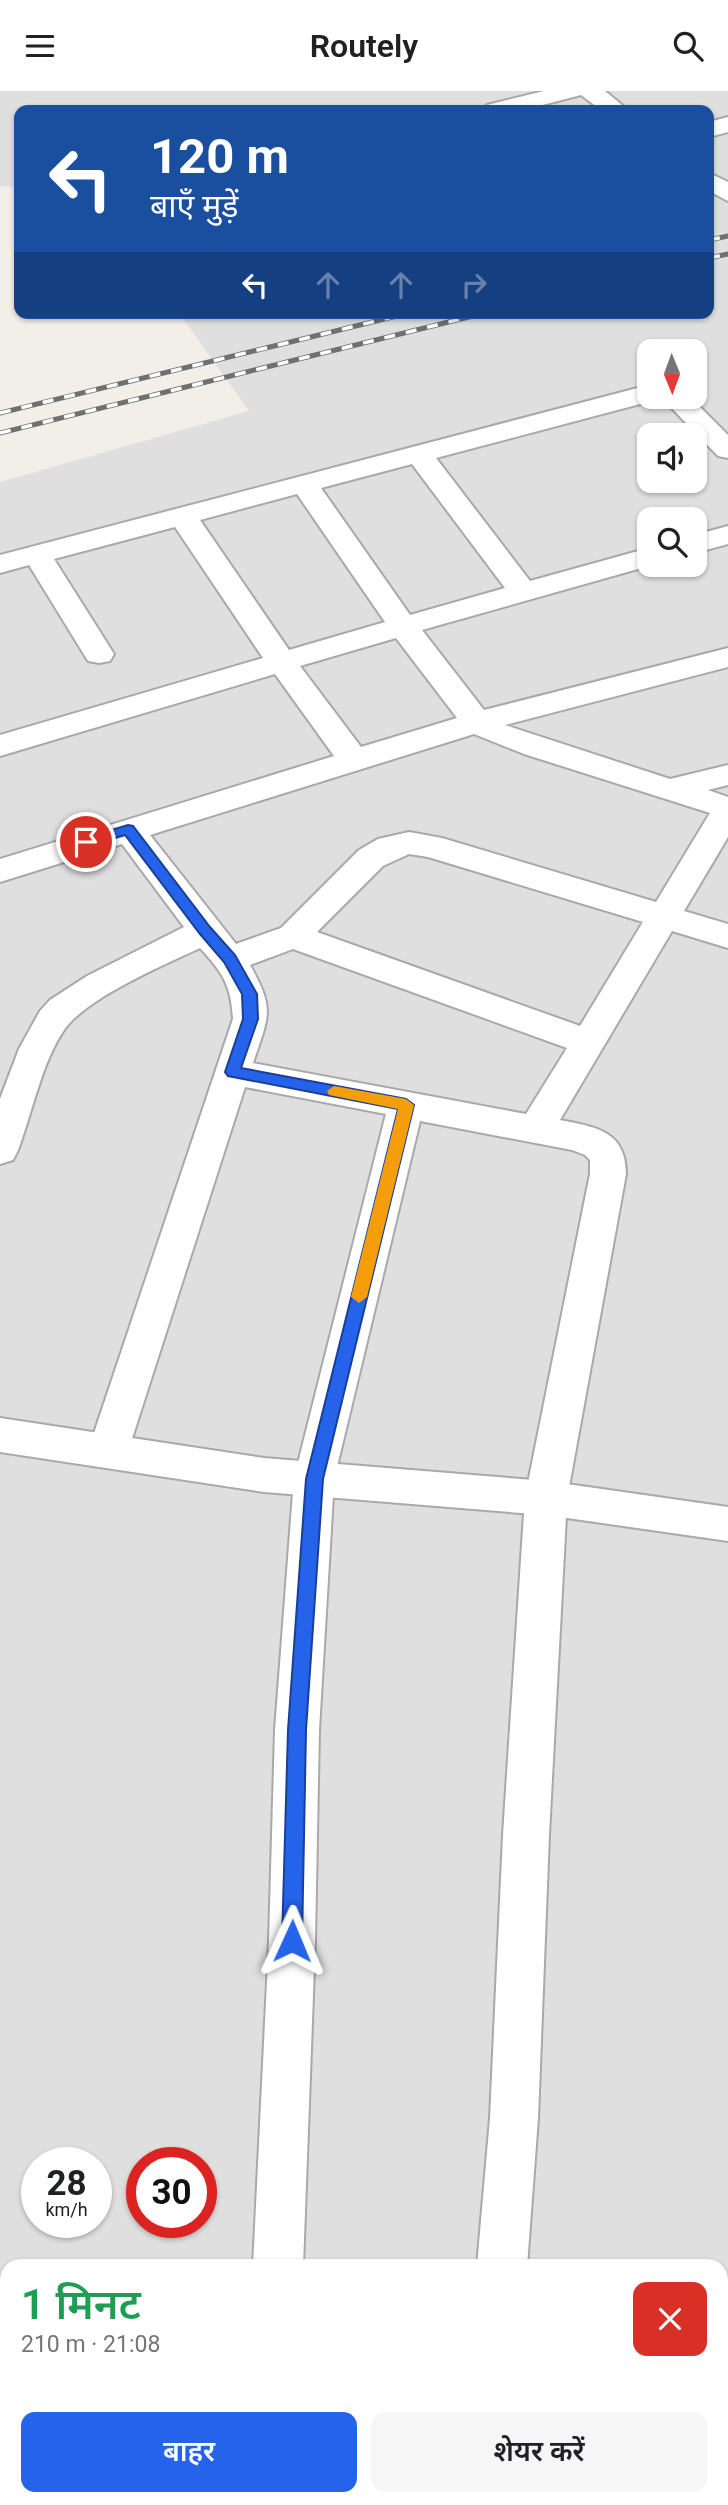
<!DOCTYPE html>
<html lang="hi">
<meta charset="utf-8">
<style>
:root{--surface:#fff;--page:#f6f6f6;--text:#202124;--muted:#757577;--accent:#2563eb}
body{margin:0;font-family:Roboto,"Noto Sans Devanagari",sans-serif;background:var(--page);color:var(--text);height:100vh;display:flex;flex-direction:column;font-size:26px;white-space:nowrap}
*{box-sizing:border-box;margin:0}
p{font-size:23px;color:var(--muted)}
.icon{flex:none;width:38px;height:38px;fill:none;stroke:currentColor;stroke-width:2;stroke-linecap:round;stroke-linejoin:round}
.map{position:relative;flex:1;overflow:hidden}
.sheet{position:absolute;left:0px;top:2168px;width:728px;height:247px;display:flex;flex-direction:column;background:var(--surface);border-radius:21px 21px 0 0;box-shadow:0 2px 5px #0004}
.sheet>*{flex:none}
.guide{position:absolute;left:14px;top:14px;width:700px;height:214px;border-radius:14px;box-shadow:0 2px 5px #0004;background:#1a4fa0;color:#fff;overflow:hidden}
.needle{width:46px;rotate:179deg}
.fabs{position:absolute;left:637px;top:248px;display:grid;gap:14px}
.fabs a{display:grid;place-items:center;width:70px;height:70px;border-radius:14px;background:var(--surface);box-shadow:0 2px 5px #0004;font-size:35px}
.speed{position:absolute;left:21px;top:2056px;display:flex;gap:14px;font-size:35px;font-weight:700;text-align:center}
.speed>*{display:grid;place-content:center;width:91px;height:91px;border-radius:50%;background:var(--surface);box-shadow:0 2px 5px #0004;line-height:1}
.speed small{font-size:18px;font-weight:400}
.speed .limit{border:10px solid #d22;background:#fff;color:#111}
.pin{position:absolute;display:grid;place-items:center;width:60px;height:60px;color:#fff;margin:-30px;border:4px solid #fff;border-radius:50%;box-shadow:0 2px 7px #0007}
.me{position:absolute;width:77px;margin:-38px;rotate:1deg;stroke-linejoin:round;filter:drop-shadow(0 0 5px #0008)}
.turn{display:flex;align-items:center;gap:24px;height:147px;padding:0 21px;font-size:32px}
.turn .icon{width:91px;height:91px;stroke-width:2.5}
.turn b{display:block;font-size:49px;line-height:60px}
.lanes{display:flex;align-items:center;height:66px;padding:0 21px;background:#0003;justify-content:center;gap:35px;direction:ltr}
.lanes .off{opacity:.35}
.round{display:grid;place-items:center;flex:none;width:74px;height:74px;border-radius:14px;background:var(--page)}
.overview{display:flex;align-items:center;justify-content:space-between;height:119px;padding:0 21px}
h1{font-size:42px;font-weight:600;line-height:52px;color:#1e9e55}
.button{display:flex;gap:14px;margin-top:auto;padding:14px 21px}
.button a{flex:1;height:80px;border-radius:14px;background:var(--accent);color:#fff;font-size:28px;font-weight:600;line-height:80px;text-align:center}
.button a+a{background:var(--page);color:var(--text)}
header{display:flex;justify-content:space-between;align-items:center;height:91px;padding:0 21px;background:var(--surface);font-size:32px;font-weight:600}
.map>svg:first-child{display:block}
.residential{fill:#e0dfdf;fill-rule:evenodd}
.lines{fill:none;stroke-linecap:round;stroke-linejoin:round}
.minor-casing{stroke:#a9a9a9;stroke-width:4}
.tertiary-casing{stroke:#a9a9a9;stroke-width:4}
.minor{fill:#fff;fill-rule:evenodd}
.tertiary{fill:#fff;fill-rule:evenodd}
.rail-casing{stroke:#707070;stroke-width:5}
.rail{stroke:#fff;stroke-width:3.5;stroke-dasharray:11;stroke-linecap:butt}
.route{fill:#2563eb;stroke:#184099;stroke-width:2}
.slow{fill:#f59e0b}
</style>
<header><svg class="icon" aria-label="menu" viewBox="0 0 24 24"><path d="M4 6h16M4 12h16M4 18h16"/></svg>Routely<svg class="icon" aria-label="search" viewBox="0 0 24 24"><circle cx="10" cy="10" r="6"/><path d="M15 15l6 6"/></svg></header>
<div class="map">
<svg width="728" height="2414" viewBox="0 0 728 2414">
<rect width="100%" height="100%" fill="#f2efe9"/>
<path class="residential" d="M0 0H728V2414H0V391L249 320 179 222H709V19H19V97L0 95ZM649 261H695V306H649ZM649 345H695V390H649ZM649 429H695V474H649ZM37 2072H96V2132H37ZM142 2072H201V2132H142ZM7 2175H721V2408H7Z"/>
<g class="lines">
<g class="minor-casing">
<path id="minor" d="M544 0H605L628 19H601L581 4 523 19H483L487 14Z
M728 26V41L709 46V31Z
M709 82 728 91V110L709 100Z
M649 294V306L659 308 436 367 530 490 649 457V474H652L422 539 484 619 728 557V576L505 634 670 688 728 674V694L708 699 728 706V746L684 820 728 833V857L672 840 560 1029C596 1036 626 1040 626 1083L567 1407 549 1744 538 2027 527 2175H477L490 2027 503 1744 525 1407 590 1083V1069L585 1064 572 1059 420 1030 334 1388 319 1639 315 1850 303 2175H253L269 1850 275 1639 294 1388 386 1023 245 996 128 1360 122 1372 108 1377 94 1372 88 1360 233 928C231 894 223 882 200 857 164 874 86 907 64 939 42 971 32 1022 18 1059L13 1069 0 1073V1008L19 958 40 920 50 909 87 885 184 836 122 753 0 791V768L334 665 275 583 0 665V644L263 567 175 436 54 468 114 563 110 570 99 572 88 570 29 474 0 482V464ZM412 373 505 497 410 524 321 397ZM297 403 385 531 289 559 200 429ZM396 547 457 627 361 656 300 575ZM474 643 524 663 710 722 656 811 442 747 409 741 378 748 359 759 281 837 236 853 150 744ZM409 763 428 766 643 831 580 935 317 841 383 775ZM293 858 567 957 526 1023 253 972C269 924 275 919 250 874Z
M661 306H690L728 344V367L718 365Z
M728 435V453L695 462V444Z
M245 2408H299L298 2414H244Z
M460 2408H514V2414H460Z"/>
</g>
<g class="tertiary-casing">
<path id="tertiary" d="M0 1327 264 1367 546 1390 728 1416V1450L546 1424 264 1401 0 1361Z"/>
</g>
<use href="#minor" class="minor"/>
<use href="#tertiary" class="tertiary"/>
<g class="rail-casing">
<path id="rail" d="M709 149 728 145
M709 167 728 163
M0 322 409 222
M0 342 485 222"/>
</g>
<use href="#rail" class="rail"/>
</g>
<path class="route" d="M128 734 133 735 210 836 235 864 257 903 258 928 241 977 406 1008 414 1014 323 1388 306 1639 302 1850 299 1857 292 1860 285 1857 282 1850 288 1639 306 1388 398 1018 228 985 225 981 243 928 242 903 224 871 200 843 125 744 86 756 79 751 81 748Z"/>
<path class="slow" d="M334 995 406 1008 414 1014 367 1206 359 1212 351 1206 398 1018 329 1004 327 1000Z"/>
</svg>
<div class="fabs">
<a><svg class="needle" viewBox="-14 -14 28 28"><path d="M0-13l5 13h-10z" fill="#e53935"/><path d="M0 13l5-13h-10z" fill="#757577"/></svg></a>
<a><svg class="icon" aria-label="sound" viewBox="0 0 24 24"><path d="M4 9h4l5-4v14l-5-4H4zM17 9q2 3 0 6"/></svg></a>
<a><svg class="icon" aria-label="search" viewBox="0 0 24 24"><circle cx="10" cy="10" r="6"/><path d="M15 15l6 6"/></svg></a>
</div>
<div class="speed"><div>28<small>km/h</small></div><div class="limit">30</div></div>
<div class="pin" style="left:86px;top:751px;background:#d93025"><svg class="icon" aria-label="arrive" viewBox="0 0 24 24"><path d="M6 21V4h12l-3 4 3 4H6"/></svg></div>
<svg class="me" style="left:292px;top:1850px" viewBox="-20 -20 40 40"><path d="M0-17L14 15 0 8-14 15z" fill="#2563eb" stroke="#fff" stroke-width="4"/></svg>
<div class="guide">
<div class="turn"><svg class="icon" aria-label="left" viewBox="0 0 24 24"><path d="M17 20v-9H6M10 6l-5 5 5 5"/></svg><div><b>120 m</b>बाएँ मुड़ें</div></div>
<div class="lanes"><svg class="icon" aria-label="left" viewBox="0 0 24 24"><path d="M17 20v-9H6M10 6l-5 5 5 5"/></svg><svg class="icon off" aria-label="ahead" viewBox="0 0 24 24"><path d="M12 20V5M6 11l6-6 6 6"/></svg><svg class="icon off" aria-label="ahead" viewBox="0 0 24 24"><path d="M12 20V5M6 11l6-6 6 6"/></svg><svg class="icon off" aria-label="right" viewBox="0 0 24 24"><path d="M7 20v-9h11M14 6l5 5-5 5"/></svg></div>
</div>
<section class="sheet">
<div class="overview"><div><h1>1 मिनट</h1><p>210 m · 21:08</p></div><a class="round" style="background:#d93025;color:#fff"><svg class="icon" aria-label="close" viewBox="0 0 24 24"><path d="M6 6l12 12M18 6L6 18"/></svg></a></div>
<div class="button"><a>बाहर</a><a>शेयर करें</a></div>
</section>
</div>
